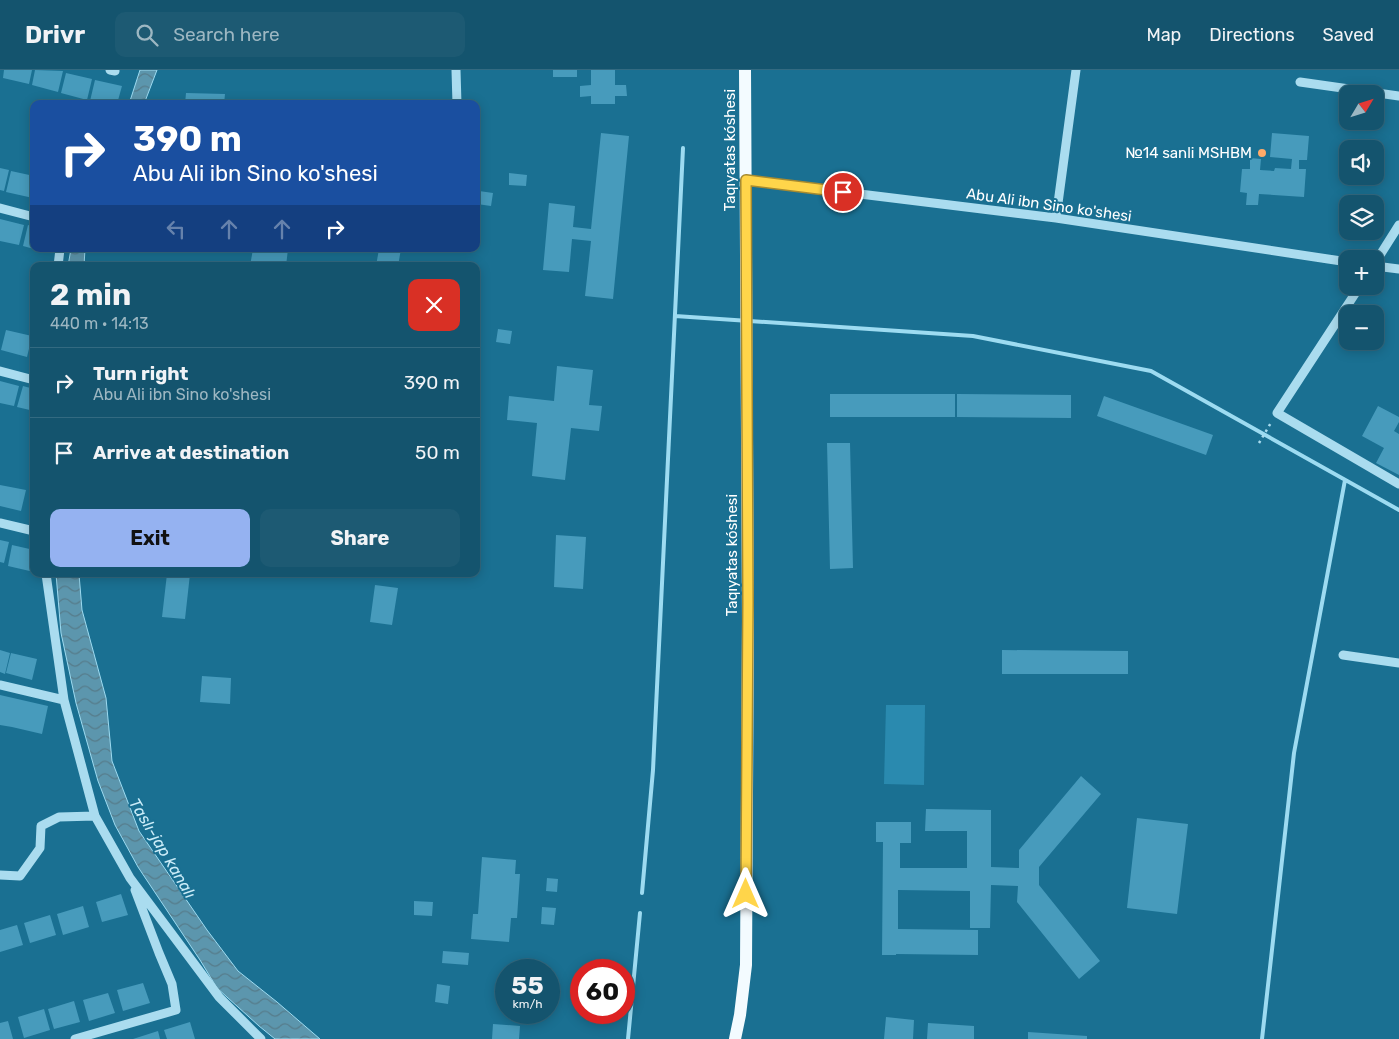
<!DOCTYPE html>
<meta charset="utf-8">
<style>
:root{--surface:#14546e;--page:#1d5a73;--text:#f1f3f6;--muted:#9db7c2;--line:#336a81;--accent:#95b2f1}
body{margin:0;font-family:Rubik,sans-serif;background:var(--page);color:var(--text);height:100vh;display:flex;flex-direction:column;font-size:19px;white-space:nowrap}
*{box-sizing:border-box;margin:0}
p{font-size:16px;color:var(--muted)}
.icon{flex:none;width:28px;height:28px;fill:none;stroke:currentColor;stroke-width:2;stroke-linecap:round;stroke-linejoin:round}
.map{position:relative;flex:1;overflow:hidden}
.drawer{position:absolute;left:30px;top:192px;width:450px;height:315px;display:flex;flex-direction:column;background:var(--surface);border-radius:10px;box-shadow:0 2px 12px #0003,0 0 0 1px var(--line)}
.drawer>*{flex:none}
.hud{position:absolute;left:30px;top:30px;width:450px;height:152px;border-radius:10px;box-shadow:0 2px 12px #0003,0 0 0 1px var(--line);background:#1a4fa0;color:#fff;overflow:hidden}
.needle{width:32px;rotate:52deg}
.tools{position:absolute;left:1339px;top:15px;display:grid;gap:10px}
.tools a{display:grid;place-items:center;width:45px;height:45px;border-radius:10px;background:var(--surface);box-shadow:0 2px 12px #0003,0 0 0 1px var(--line);font-size:25px}
.speed{position:absolute;left:495px;top:889px;display:flex;gap:10px;font-size:25px;font-weight:700;text-align:center}
.speed>*{display:grid;place-content:center;width:65px;height:65px;border-radius:50%;background:var(--surface);box-shadow:0 2px 12px #0003,0 0 0 1px var(--line);line-height:1}
.speed small{font-size:12px;font-weight:400}
.speed .limit{border:8px solid #d22;background:#fff;color:#111}
.pin{position:absolute;display:grid;place-items:center;width:42px;height:42px;color:#fff;margin:-21px;border:2px solid #fff;border-radius:50%;box-shadow:0 1px 5px #0007}
.me{position:absolute;width:55px;margin:-28px;rotate:0deg;stroke-linejoin:round;filter:drop-shadow(0 0 4px #0008)}
.turn{display:flex;align-items:center;gap:18px;height:105px;padding:0 20px;font-size:22px}
.turn .icon{width:65px;height:65px;stroke-width:2.5}
.turn b{display:block;font-size:35px;line-height:42px}
.lanes{display:flex;align-items:center;height:48px;padding:0 20px;background:#0003;justify-content:center;gap:25px;direction:ltr}
.lanes .off{opacity:.35}
.round{display:grid;place-items:center;flex:none;width:52px;height:52px;border-radius:10px;background:var(--page)}
.summary{display:flex;align-items:center;justify-content:space-between;height:85px;padding:0 20px}
h1{font-size:30px;font-weight:700;line-height:38px}
.cta{display:flex;gap:10px;margin-top:auto;padding:10px 20px}
.cta a{flex:1;height:58px;border-radius:10px;background:var(--accent);color:#111;font-size:20px;font-weight:700;line-height:58px;text-align:center}
.cta a+a{background:var(--page);color:var(--text)}
ul{padding:0;list-style:none}
li{display:flex;align-items:center;gap:15px;height:70px;padding:0 20px;border-top:1px solid var(--line)}
li div{flex:1}
li b{display:block;font-size:19px}
li em{font-style:normal}
header{display:flex;align-items:center;gap:30px;box-sizing:border-box;height:70px;padding:0 25px;background:var(--surface);border-bottom:1px solid var(--line)}
header strong{font-size:24px}
nav{display:flex;gap:28px;margin-inline-start:auto;font-size:18px}
.search{width:350px;height:45px;background:var(--page);display:flex;align-items:center;gap:12px;box-sizing:border-box;padding:0 18px;border-radius:10px;color:var(--muted);font-size:19px}
.map>svg:first-child{display:block}
.green{fill:#2a8aaf}
.water{fill:url(#water-waves);stroke:#9ddbf1}
.lines{fill:none;stroke-linecap:round;stroke-linejoin:round}
.stream{stroke:#9ddbf1;stroke-width:4}
.building{fill:#479bbc}
.path{stroke:#aadcef;stroke-width:2.5;stroke-dasharray:2.5 4;stroke-linecap:butt}
.minor{stroke:#aadcef;stroke-width:9}
.major{stroke:#f3fbff;stroke-width:12}
.route-casing{stroke:#a68a30;stroke-width:12}
.route{stroke:#ffd54a;stroke-width:9}
.poi-dot{fill:#ffaa69;stroke:#1a7092;stroke-width:2}
.labels{text-anchor:middle;stroke-width:4;stroke-linejoin:round;paint-order:stroke}
.street-label{font-size:15px;fill:#fff;stroke:#1a7092}
.poi-label{font-size:15px;fill:#fff;stroke:#1a7092;text-anchor:end}
.water-label{font-size:16px;font-style:italic;fill:#ccedf9;stroke:#1a7092}
</style>
<header>
<strong>Drivr</strong>
<div class="search"><svg class="icon" aria-label="search" viewBox="0 0 24 24"><circle cx="10" cy="10" r="6"/><path d="M15 15l6 6"/></svg>Search here</div>
<nav><a>Map</a><a>Directions</a><a>Saved</a></nav>
</header>
<div class="map">
<svg width="1399" height="969" viewBox="0 0 1399 969">
<defs>
<pattern id="water-waves" width="16" height="10" patternUnits="userSpaceOnUse" patternTransform="scale(1.25)"><rect width="16" height="10" fill="#5c96ad"/><path d="M0 5q4-4 8 0t8 0" fill="none" stroke="#567c8b"/></pattern>
</defs>
<rect width="100%" height="100%" fill="#1a7092"/>
<path class="green" d="M886 635H925L924 715 884 714Z"/>
<path class="water" d="M140 0H157L144 34H129Z
M71 179H85L84 196H68Z
M56 504H79L82 540 106 628 112 691 139 761 207 860 238 901 277 932 320 969H275L259 956 217 918 200 890 138 797 115 755 98 711 76 633 61 563Z"/>
<g class="lines">
<path class="stream" d="M675 246 973 266 1151 301 1399 440
M642 823 653 700 683 78
M628 969 640 843
M1262 969 1294 683 1345 410"/>
</g>
<path class="building" d="M4 0H32L29 14 3 8Z
M35 0 63 1 58 22 32 15Z
M553 0H577V7H553Z
M591 0H615V15H626L627 26H615V34H591V26L580 27V16L591 15Z
M66 3 92 9 87 30 61 23Z
M95 10 122 16 117 34H103L90 31Z
M186 23 225 24 224 34H185Z
M601 63 629 66 613 229 585 226 591 171 572 169 569 202 543 200 549 133 575 136 573 157 591 159Z
M1272 63 1309 66 1307 90H1299V99H1306L1304 127 1259 124 1258 135H1246L1247 123 1240 122 1242 99H1250V88L1261 89 1260 100 1274 101 1275 98 1291 99 1292 89 1270 87Z
M0 98 9 100 4 121 0 120Z
M11 101 34 106 33 128 6 122Z
M509 103 527 105 526 116 509 115Z
M479 121 493 123 491 136 477 134Z
M0 149 24 155 19 175 0 171Z
M28 155 34 157V179L23 176Z
M253 179H288L286 196H250Z
M379 179H401L398 196H376Z
M498 259 512 261 510 274 496 272Z
M6 260 32 266 27 287 1 280Z
M557 296 593 300 589 335 602 336 599 361 571 358 565 410 532 406 537 353 507 350 509 326 554 331Z
M0 311 19 316 14 336 0 333Z
M23 316 34 319V341L17 337Z
M830 324H955V347H830Z
M957 324 1071 325V348L957 347Z
M1104 326 1213 365 1206 385 1097 346Z
M1378 336 1399 347V352L1394 361 1399 364V405L1376 393 1384 378 1362 366Z
M827 373H850L853 498 830 499Z
M0 415 26 420 21 441 0 436Z
M556 465 586 467 583 519 554 517Z
M0 470 9 472 4 493 0 492Z
M12 475 34 480V502L8 496Z
M167 504H190L185 549 162 547Z
M375 515 398 518 392 555 370 552Z
M0 580 10 583 5 604 0 602Z
M1002 580 1128 581V604H1002Z
M11 583 37 589 32 610 6 603Z
M202 606 231 608 230 634 200 632Z
M0 625 48 636 42 664 12 657 0 655Z
M1081 706 1101 724 1039 797V815L1100 891 1079 909 1017 832 1018 816 991 815 990 858H970V821L898 820V859L978 860V885L896 884V885H882L883 772H876V752H911V773H900V798H967V761H925L926 739 991 740V797L1019 798V780Z
M1137 748 1188 754 1177 844 1127 838Z
M482 787 516 790 515 804H520L517 848H511L509 872 471 869 473 844H478Z
M547 808 558 809 557 822 546 821Z
M121 824 128 845 102 852 96 832Z
M414 831 433 832 432 846 414 845Z
M83 836 89 857 63 865 57 844Z
M542 837 556 838 554 855 541 854Z
M50 845 56 865 30 873 24 853Z
M17 855 23 875 0 882V860Z
M443 881 469 883 468 895 442 893Z
M143 913 150 933 123 941 117 920Z
M437 914 450 916 448 934 435 932Z
M108 923 115 943 89 951 83 930Z
M74 931 80 952 54 959 48 939Z
M44 939 50 960 24 968 18 947Z
M886 947 914 950 913 969H884Z
M8 951 13 969H0V953Z
M190 952 195 969H167L164 960Z
M928 953 974 956V969H927Z
M493 954 520 956 519 969H492Z
M158 961 160 969H133Z
M1028 962 1087 966V969H1028Z"/>
<g class="lines">
<path class="path" d="M1259 373 1272 351"/>
<path class="minor" d="M110 0 115 1
M456 0 457 34
M1300 12 1399 26
M746 110 1056 148 1348 192
M0 138 34 147
M1056 148 1076 0
M1375 193 1399 155
M58 196 60 179
M1375 196 1399 199
M1360 216 1277 343 1399 414
M0 301 34 310
M0 453 34 461
M46 504 64 630 95 746 130 808 219 927 261 969
M1343 585 1399 593
M0 615 64 630
M0 805 20 806 40 778 41 756 59 747 95 746
M75 969 176 940 172 914 159 883 135 820"/>
<path class="major" d="M735 969 740 945 746 895 748 551 745 0"/>
</g>
<g class="lines">
<g class="route-casing">
<path id="route" d="M746 824 748 532 746 110 843 122"/>
</g>
<use href="#route" class="route"/>
</g>
<circle class="poi-dot" cx="1262" cy="83" r="5"/>
<g class="labels">
<g class="street-label">
<text transform="translate(730 80) rotate(-90)" y="5">Taqıyatas kóshesi</text>
<text transform="translate(1049 135) rotate(8)" y="5">Abu Ali ibn Sino ko'shesi</text>
<text transform="translate(732 485) rotate(-90)" y="5">Taqıyatas kóshesi</text>
</g>
<g class="poi-label">
<text x="1252" y="88">№14 sanli MSHBM</text>
</g>
<g class="water-label">
<text transform="translate(163 778) rotate(59)" y="6">Taslı-jap kanalı</text>
</g>
</g>
</svg>
<div class="tools">
<a><svg class="needle" viewBox="-14 -14 28 28"><path d="M0-13l5 13h-10z" fill="#e53935"/><path d="M0 13l5-13h-10z" fill="#9db7c2"/></svg></a>
<a><svg class="icon" aria-label="sound" viewBox="0 0 24 24"><path d="M4 9h4l5-4v14l-5-4H4zM17 9q2 3 0 6"/></svg></a>
<a><svg class="icon" aria-label="layers" viewBox="0 0 24 24"><path d="M12 4l9 5-9 5-9-5zM3 14l9 5 9-5"/></svg></a>
<a>+</a>
<a>−</a>
</div>
<div class="speed"><div>55<small>km/h</small></div><div class="limit">60</div></div>
<div class="pin" style="left:843px;top:122px;background:#d93025"><svg class="icon" aria-label="arrive" viewBox="0 0 24 24"><path d="M6 21V4h12l-3 4 3 4H6"/></svg></div>
<svg class="me" style="left:746px;top:824px" viewBox="-20 -20 40 40"><path d="M0-17L14 15 0 8-14 15z" fill="#ffd54a" stroke="#fff" stroke-width="4"/></svg>
<div class="hud">
<div class="turn"><svg class="icon" aria-label="right" viewBox="0 0 24 24"><path d="M7 20v-9h11M14 6l5 5-5 5"/></svg><div><b>390 m</b>Abu Ali ibn Sino ko'shesi</div></div>
<div class="lanes"><svg class="icon off" aria-label="left" viewBox="0 0 24 24"><path d="M17 20v-9H6M10 6l-5 5 5 5"/></svg><svg class="icon off" aria-label="ahead" viewBox="0 0 24 24"><path d="M12 20V5M6 11l6-6 6 6"/></svg><svg class="icon off" aria-label="ahead" viewBox="0 0 24 24"><path d="M12 20V5M6 11l6-6 6 6"/></svg><svg class="icon" aria-label="right" viewBox="0 0 24 24"><path d="M7 20v-9h11M14 6l5 5-5 5"/></svg></div>
</div>
<section class="drawer">
<div class="summary"><div><h1>2 min</h1><p>440 m · 14:13</p></div><a class="round" style="background:#d93025;color:#fff"><svg class="icon" aria-label="close" viewBox="0 0 24 24"><path d="M6 6l12 12M18 6L6 18"/></svg></a></div>
<ul>
<li><svg class="icon" aria-label="right" viewBox="0 0 24 24"><path d="M7 20v-9h11M14 6l5 5-5 5"/></svg><div><b>Turn right</b><p>Abu Ali ibn Sino ko'shesi</p></div><em>390 m</em></li>
<li><svg class="icon" aria-label="arrive" viewBox="0 0 24 24"><path d="M6 21V4h12l-3 4 3 4H6"/></svg><div><b>Arrive at destination</b></div><em>50 m</em></li>
</ul>
<div class="cta"><a>Exit</a><a>Share</a></div>
</section>
</div>
